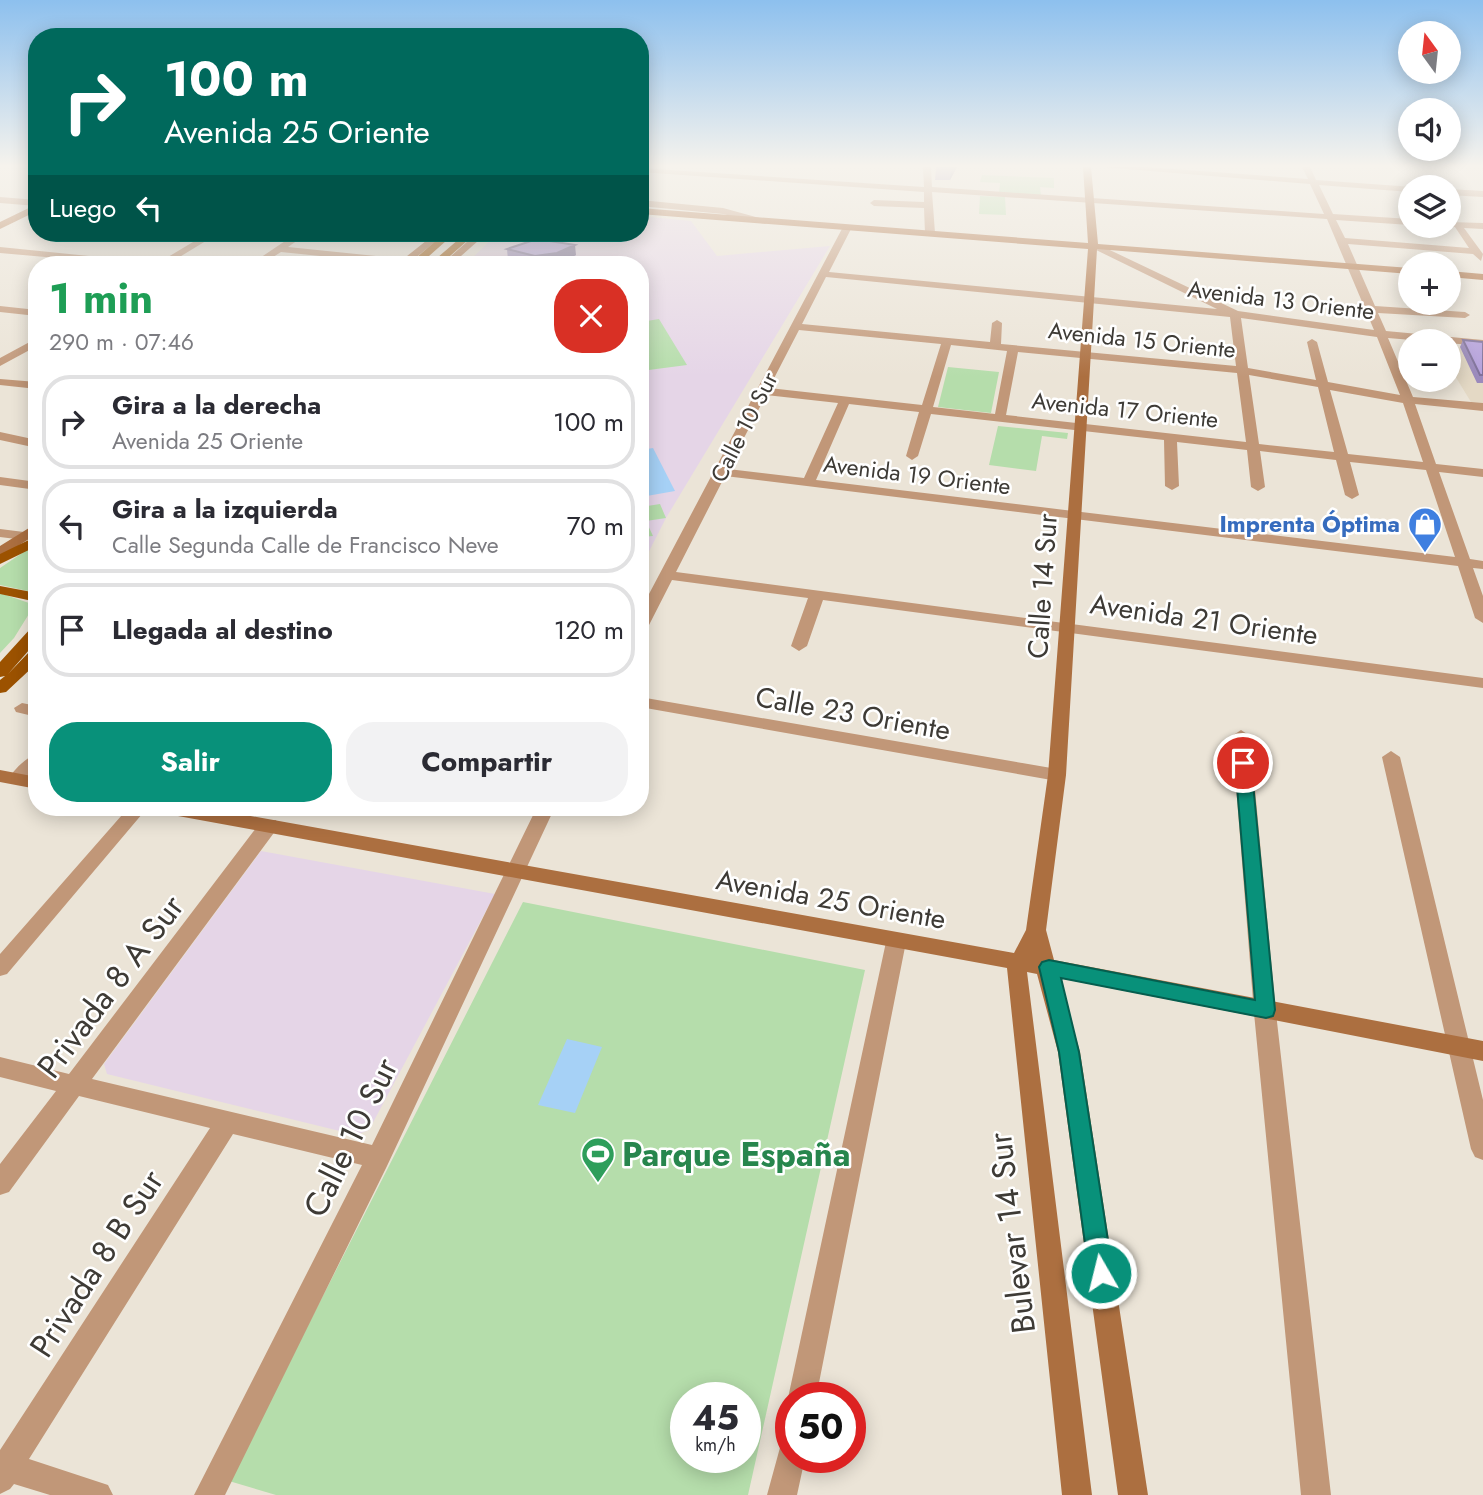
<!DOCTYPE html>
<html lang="es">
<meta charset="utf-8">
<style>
:root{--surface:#fff;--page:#f2f2f3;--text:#2b2b33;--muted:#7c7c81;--line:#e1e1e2;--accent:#08917a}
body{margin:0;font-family:Jost,sans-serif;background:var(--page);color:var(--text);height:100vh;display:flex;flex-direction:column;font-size:26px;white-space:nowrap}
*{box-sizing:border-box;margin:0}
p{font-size:23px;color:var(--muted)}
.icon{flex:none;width:38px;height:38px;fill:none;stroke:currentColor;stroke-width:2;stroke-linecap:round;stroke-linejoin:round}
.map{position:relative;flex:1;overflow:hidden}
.sheet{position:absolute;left:28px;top:256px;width:621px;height:560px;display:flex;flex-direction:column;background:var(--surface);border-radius:28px;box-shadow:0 4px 18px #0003}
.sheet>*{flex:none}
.banner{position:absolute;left:28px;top:28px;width:621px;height:214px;border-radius:28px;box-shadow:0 4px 18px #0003;background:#00695c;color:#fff;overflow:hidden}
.needle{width:46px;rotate:345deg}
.controls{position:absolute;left:1398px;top:21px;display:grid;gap:14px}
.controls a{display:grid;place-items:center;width:63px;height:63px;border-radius:50%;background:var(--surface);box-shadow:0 4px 18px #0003;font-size:35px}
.speed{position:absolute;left:670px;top:1382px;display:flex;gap:14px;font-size:35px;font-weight:700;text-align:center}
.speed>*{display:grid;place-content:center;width:91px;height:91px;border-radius:50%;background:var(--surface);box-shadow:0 4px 18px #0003;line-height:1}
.speed small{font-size:18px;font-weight:400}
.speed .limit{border:10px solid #d22;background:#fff;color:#111}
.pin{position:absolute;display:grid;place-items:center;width:60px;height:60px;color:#fff;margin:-30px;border:4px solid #fff;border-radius:50%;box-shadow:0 2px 7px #0007}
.me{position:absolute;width:77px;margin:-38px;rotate:352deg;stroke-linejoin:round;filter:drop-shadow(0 0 5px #0008)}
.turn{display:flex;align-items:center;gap:24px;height:147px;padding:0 21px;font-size:32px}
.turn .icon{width:91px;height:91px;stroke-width:2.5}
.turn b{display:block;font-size:49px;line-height:60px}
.then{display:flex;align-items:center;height:66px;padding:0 21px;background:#0003;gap:14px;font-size:26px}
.round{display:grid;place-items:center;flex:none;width:74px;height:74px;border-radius:28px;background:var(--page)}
.summary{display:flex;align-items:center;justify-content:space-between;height:119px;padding:0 21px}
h1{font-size:42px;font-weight:700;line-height:52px;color:#1e9e55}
.button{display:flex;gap:14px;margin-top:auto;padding:14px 21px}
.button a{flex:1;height:80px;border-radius:28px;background:var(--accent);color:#fff;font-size:28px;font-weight:700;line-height:80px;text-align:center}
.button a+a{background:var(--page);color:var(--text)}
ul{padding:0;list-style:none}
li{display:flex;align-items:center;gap:21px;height:94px;margin:0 14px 10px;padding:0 7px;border:4px solid var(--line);border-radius:28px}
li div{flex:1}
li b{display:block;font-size:26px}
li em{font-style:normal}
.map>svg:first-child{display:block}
.built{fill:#e4d9c5}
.education{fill:#e5d5e7}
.green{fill:#b5ddab;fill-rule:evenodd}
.water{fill:#a6d1f6}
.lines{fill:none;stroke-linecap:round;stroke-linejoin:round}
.street{fill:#c19778;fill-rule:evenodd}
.secondary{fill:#ac6f40;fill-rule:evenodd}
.primary{fill:#9c5200;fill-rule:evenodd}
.wall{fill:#9b8abc}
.shaded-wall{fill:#7e7099}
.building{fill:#b4a0db;stroke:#7e7099;stroke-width:2}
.route{fill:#08917a;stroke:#055e4f;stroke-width:2}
.labels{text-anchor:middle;stroke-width:5;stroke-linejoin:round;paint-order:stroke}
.far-street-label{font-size:23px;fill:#3e3b36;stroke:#fff}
.far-shop-label{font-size:23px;font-weight:bold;fill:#366cbe;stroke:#fff;text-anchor:end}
.street-label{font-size:28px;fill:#3e3b36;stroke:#fff}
.near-street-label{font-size:33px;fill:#3e3b36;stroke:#fff}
.near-leisure-label{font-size:33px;font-weight:bold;fill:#27864d;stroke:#fff;text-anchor:start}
</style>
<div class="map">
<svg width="1483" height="1495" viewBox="0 0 1483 1495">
<rect width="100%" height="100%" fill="#ebe4d7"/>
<path class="built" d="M1449 347 1483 349V403L1471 402 1449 366Z"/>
<path class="education" d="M641 216 691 221 717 256 830 246 666 518 641 567 640 264H466L498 233H640Z
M261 851 495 894 369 1130 356 1135 107 1074 104 1064Z"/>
<path class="green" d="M982 175 1054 178V188L1040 187 1041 196 999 194 1000 183 980 182Z
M980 196 1005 197 1006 215 979 214Z
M659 319 687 365 641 371V322Z
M948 367 999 372 991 413 938 407Z
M998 426 1068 433 1067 439 1042 436 1036 471 989 465Z
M660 504 666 518 646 521 653 536 641 537V507Z
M37 543V593L0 585V568Z
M0 593 29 603 32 609 14 638 0 653Z
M523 902 865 970 748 1495H276L229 1481ZM686 1398H746V1458H686Z"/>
<path class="water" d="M653 448 675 491 641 497V450Z
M567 1039 602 1047 575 1113 538 1105Z"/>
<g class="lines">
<path class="street" d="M923 167H931L932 187 1324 214 1310 184 1102 167H1146L1308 179 1302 167H1310L1316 180 1413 187 1410 192 1319 185 1333 214 1410 219V225L1336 220 1345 238 1469 248 1455 227 1449 226V222L1483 223V229L1464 228 1483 254 1481 261 1473 254 1348 244 1375 306 1465 312 1470 315 1465 318 1378 313 1386 331 1483 340V346L1388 338 1413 397 1483 403V411L1415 404 1436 464 1483 469V477L1439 472 1470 559 1483 561V569L1473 568 1483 596V623L1475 618 1458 566 725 476 676 572 1483 678V688L823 600 807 646 799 651 791 646 808 598 672 580 648 627 640 632V611L844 225 852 227 829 272 1217 309 1090 247 1088 245 1093 242 1238 311 1374 330 1327 219 932 192 935 233 930 236 925 233 924 208 874 206 870 203 874 200 924 202V192L640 172V168L924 187ZM826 277 1230 317 1236 366 1001 344 1002 323 997 320 992 323 990 342 802 324ZM1241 318 1377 337 1400 395 1328 382 1317 342 1312 339 1307 342 1316 380 1248 368ZM799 330 941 344 922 405 769 388ZM951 345 1007 351 995 414 933 407ZM1018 352 1237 373 1246 442 1006 415ZM1249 375 1318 387 1334 452 1259 444ZM1330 390 1403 403 1423 462 1348 454ZM766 395 838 403 804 478 728 469ZM849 404 919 412 906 456 912 460 918 456 931 414 1164 440 1165 486 1172 490 1179 486 1177 442 1247 450 1251 487 1258 491 1265 487 1260 451 1336 460 1345 495 1352 499 1359 495 1350 462 1426 470 1455 557 816 480Z
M1449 189 1483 191V197L1449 195Z
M0 197 37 200V206L0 203Z
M640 200 723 208 770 221 765 224 723 214 640 206Z
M208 233H219L168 264H125L0 253V247L158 263Z
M297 233H308L288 247 405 259 410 262 399 264 281 252 262 264H251Z
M361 233H395L439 239 434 242 366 236Z
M0 306 37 310V316L0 312Z
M37 338V346L0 366V358Z
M0 379 37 382V389L0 385Z
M0 432 37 440V448L0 440Z
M0 477 37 482V490L0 485Z
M0 529 24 532 31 536 24 540 0 537Z
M640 697 1057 769 1066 775 1057 781 640 707Z
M22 703 37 706V717L16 712 14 708Z
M1241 730 1250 736 1276 1013 1331 1495H1301L1254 1013 1232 736Z
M1391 751 1400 757 1483 1100V1160L1475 1157 1471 1149 1382 757Z
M37 754V771L23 783H11L8 779C14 770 26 757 37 754Z
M129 807H148L7 974 0 976V954Z
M537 807H555L387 1166 225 1495H194L362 1165 233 1134 29 1459 108 1485 113 1495H50L14 1484 10 1489 0 1494V1450L210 1128 79 1096 9 1192 0 1195V1164L56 1091 0 1077V1057L69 1074 262 820H276L278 825 276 830 92 1079 372 1145Z
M896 934 903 936 906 942 816 1398H791V1405L788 1398 886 942 889 936Z
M791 1440V1458H805L797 1495H767L781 1444Z"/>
<path class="secondary" d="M1083 167H1091L1098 244 1410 268V274L1097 249 1066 775 1046 930 1054 960 1483 1041V1061L1059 978 1080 1052 1148 1495H1118L1058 1052 1037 974 1027 972 1092 1495H1062L1007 968 167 814 160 812 158 807H201L1014 953 1026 930 1048 775 1088 249 640 214V208L1088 243Z
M37 204V211L0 229V222Z
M436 233H446L408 264H397Z
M477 233H487L452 264H442Z
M1449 271 1483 274V280L1449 277Z
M37 523V534L0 557V546Z
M0 770 37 777V789L0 782Z"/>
<path class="primary" d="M445 233H455L420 264H409Z
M466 233H476L441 264H430Z
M37 536V546L0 564V554Z
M0 586 37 593V602L0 594Z
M37 626V641L8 674 31 650 37 648V663L6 692 0 693V680L5 676 0 677V662L31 628Z"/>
</g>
<path class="wall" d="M936 167H957L950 180H935Z
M507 249 576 255 558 264H527L508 260Z
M1463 340 1483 342V383H1477L1460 347Z"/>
<path class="shaded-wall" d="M952 167H957L950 180 951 169Z
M575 245 576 255 558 264H536L535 256Z"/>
<path class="building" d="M537 239 575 245 557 253 535 256 507 249Z
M1463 340 1483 342V375H1480Z"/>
<linearGradient id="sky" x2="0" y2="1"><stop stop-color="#8dc0ee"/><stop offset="0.44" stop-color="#f6f3ed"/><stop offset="1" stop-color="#f6f3ed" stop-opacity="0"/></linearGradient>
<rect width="1483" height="377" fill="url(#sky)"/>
<path class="route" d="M1243 758 1251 763 1275 1010 1273 1016 1266 1018 1061 978 1079 1052 1113 1273 1109 1282 1101 1285 1093 1282 1089 1273 1059 1052 1039 967 1042 962 1049 960 1255 1000 1235 763Z"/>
<defs>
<g id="shop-pin" transform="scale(1.75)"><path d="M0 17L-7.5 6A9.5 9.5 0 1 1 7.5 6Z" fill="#3f7fe0" stroke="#fff"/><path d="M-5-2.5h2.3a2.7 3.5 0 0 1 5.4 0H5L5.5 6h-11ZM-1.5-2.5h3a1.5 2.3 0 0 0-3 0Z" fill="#fff"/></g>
<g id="stadium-pin" transform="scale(1.75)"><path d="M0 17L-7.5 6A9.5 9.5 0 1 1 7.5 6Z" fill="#2e9e5b" stroke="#fff"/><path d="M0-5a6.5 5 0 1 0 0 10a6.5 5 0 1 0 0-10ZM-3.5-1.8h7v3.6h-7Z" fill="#fff"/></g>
</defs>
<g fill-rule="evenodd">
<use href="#shop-pin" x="1425" y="524"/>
<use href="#stadium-pin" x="598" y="1154"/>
</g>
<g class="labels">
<g class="far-street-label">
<text transform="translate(1281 300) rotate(7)" y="8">Avenida 13 Oriente</text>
<text transform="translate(1142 340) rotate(6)" y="8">Avenida 15 Oriente</text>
<text transform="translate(1125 410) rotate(6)" y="8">Avenida 17 Oriente</text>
<text transform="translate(744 427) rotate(-63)" y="8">Calle 10 Sur</text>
<text transform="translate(917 475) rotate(7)" y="8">Avenida 19 Oriente</text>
</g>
<g class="far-shop-label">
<text x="1400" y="532">Imprenta Óptima</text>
</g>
<g class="street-label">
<text transform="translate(1042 586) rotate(-86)" y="10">Calle 14 Sur</text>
<text transform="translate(1204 619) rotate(8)" y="10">Avenida 21 Oriente</text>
<text transform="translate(853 713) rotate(10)" y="10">Calle 23 Oriente</text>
<text transform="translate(831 899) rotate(10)" y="10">Avenida 25 Oriente</text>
</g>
<g class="near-street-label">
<text transform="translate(110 986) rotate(-53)" y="12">Privada 8 A Sur</text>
<text transform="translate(350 1137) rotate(-64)" y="12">Calle 10 Sur</text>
<text transform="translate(1011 1233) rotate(-97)" y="12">Bulevar 14 Sur</text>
<text transform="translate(96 1263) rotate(-57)" y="12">Privada 8 B Sur</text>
</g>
<g class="near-leisure-label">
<text x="622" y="1166">Parque España</text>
</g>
</g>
</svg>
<div class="controls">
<a><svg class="needle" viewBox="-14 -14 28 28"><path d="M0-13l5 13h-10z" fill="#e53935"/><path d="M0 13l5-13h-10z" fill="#7c7c81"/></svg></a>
<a><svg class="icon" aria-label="sound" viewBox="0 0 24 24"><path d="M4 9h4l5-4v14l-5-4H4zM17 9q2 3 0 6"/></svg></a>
<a><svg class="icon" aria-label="layers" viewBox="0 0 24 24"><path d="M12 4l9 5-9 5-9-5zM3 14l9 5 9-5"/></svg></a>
<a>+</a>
<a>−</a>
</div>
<div class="speed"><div>45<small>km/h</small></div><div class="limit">50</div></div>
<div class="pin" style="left:1243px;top:763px;background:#d93025"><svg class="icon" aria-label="arrive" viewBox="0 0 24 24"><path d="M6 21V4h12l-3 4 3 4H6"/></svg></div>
<svg class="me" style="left:1101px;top:1273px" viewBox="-20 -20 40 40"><circle r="17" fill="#08917a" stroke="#fff" stroke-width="3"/><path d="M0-11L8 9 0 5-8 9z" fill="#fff"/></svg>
<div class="banner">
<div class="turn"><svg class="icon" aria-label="right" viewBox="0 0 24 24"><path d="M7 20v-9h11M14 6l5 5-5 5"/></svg><div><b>100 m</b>Avenida 25 Oriente</div></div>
<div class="then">Luego<svg class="icon" aria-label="left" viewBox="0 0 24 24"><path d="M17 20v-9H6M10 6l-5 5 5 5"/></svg></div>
</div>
<section class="sheet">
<div class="summary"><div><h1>1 min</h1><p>290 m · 07:46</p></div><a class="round" style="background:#d93025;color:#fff"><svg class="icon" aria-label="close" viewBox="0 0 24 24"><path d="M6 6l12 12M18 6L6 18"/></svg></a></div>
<ul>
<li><svg class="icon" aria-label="right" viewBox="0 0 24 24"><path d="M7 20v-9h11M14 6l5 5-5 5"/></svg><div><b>Gira a la derecha</b><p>Avenida 25 Oriente</p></div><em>100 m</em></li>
<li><svg class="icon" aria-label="left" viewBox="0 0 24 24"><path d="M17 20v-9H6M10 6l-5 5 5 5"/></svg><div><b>Gira a la izquierda</b><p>Calle Segunda Calle de Francisco Neve</p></div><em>70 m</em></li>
<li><svg class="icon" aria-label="arrive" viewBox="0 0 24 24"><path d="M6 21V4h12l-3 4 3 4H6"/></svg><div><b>Llegada al destino</b></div><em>120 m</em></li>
</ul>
<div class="button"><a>Salir</a><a>Compartir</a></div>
</section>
</div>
